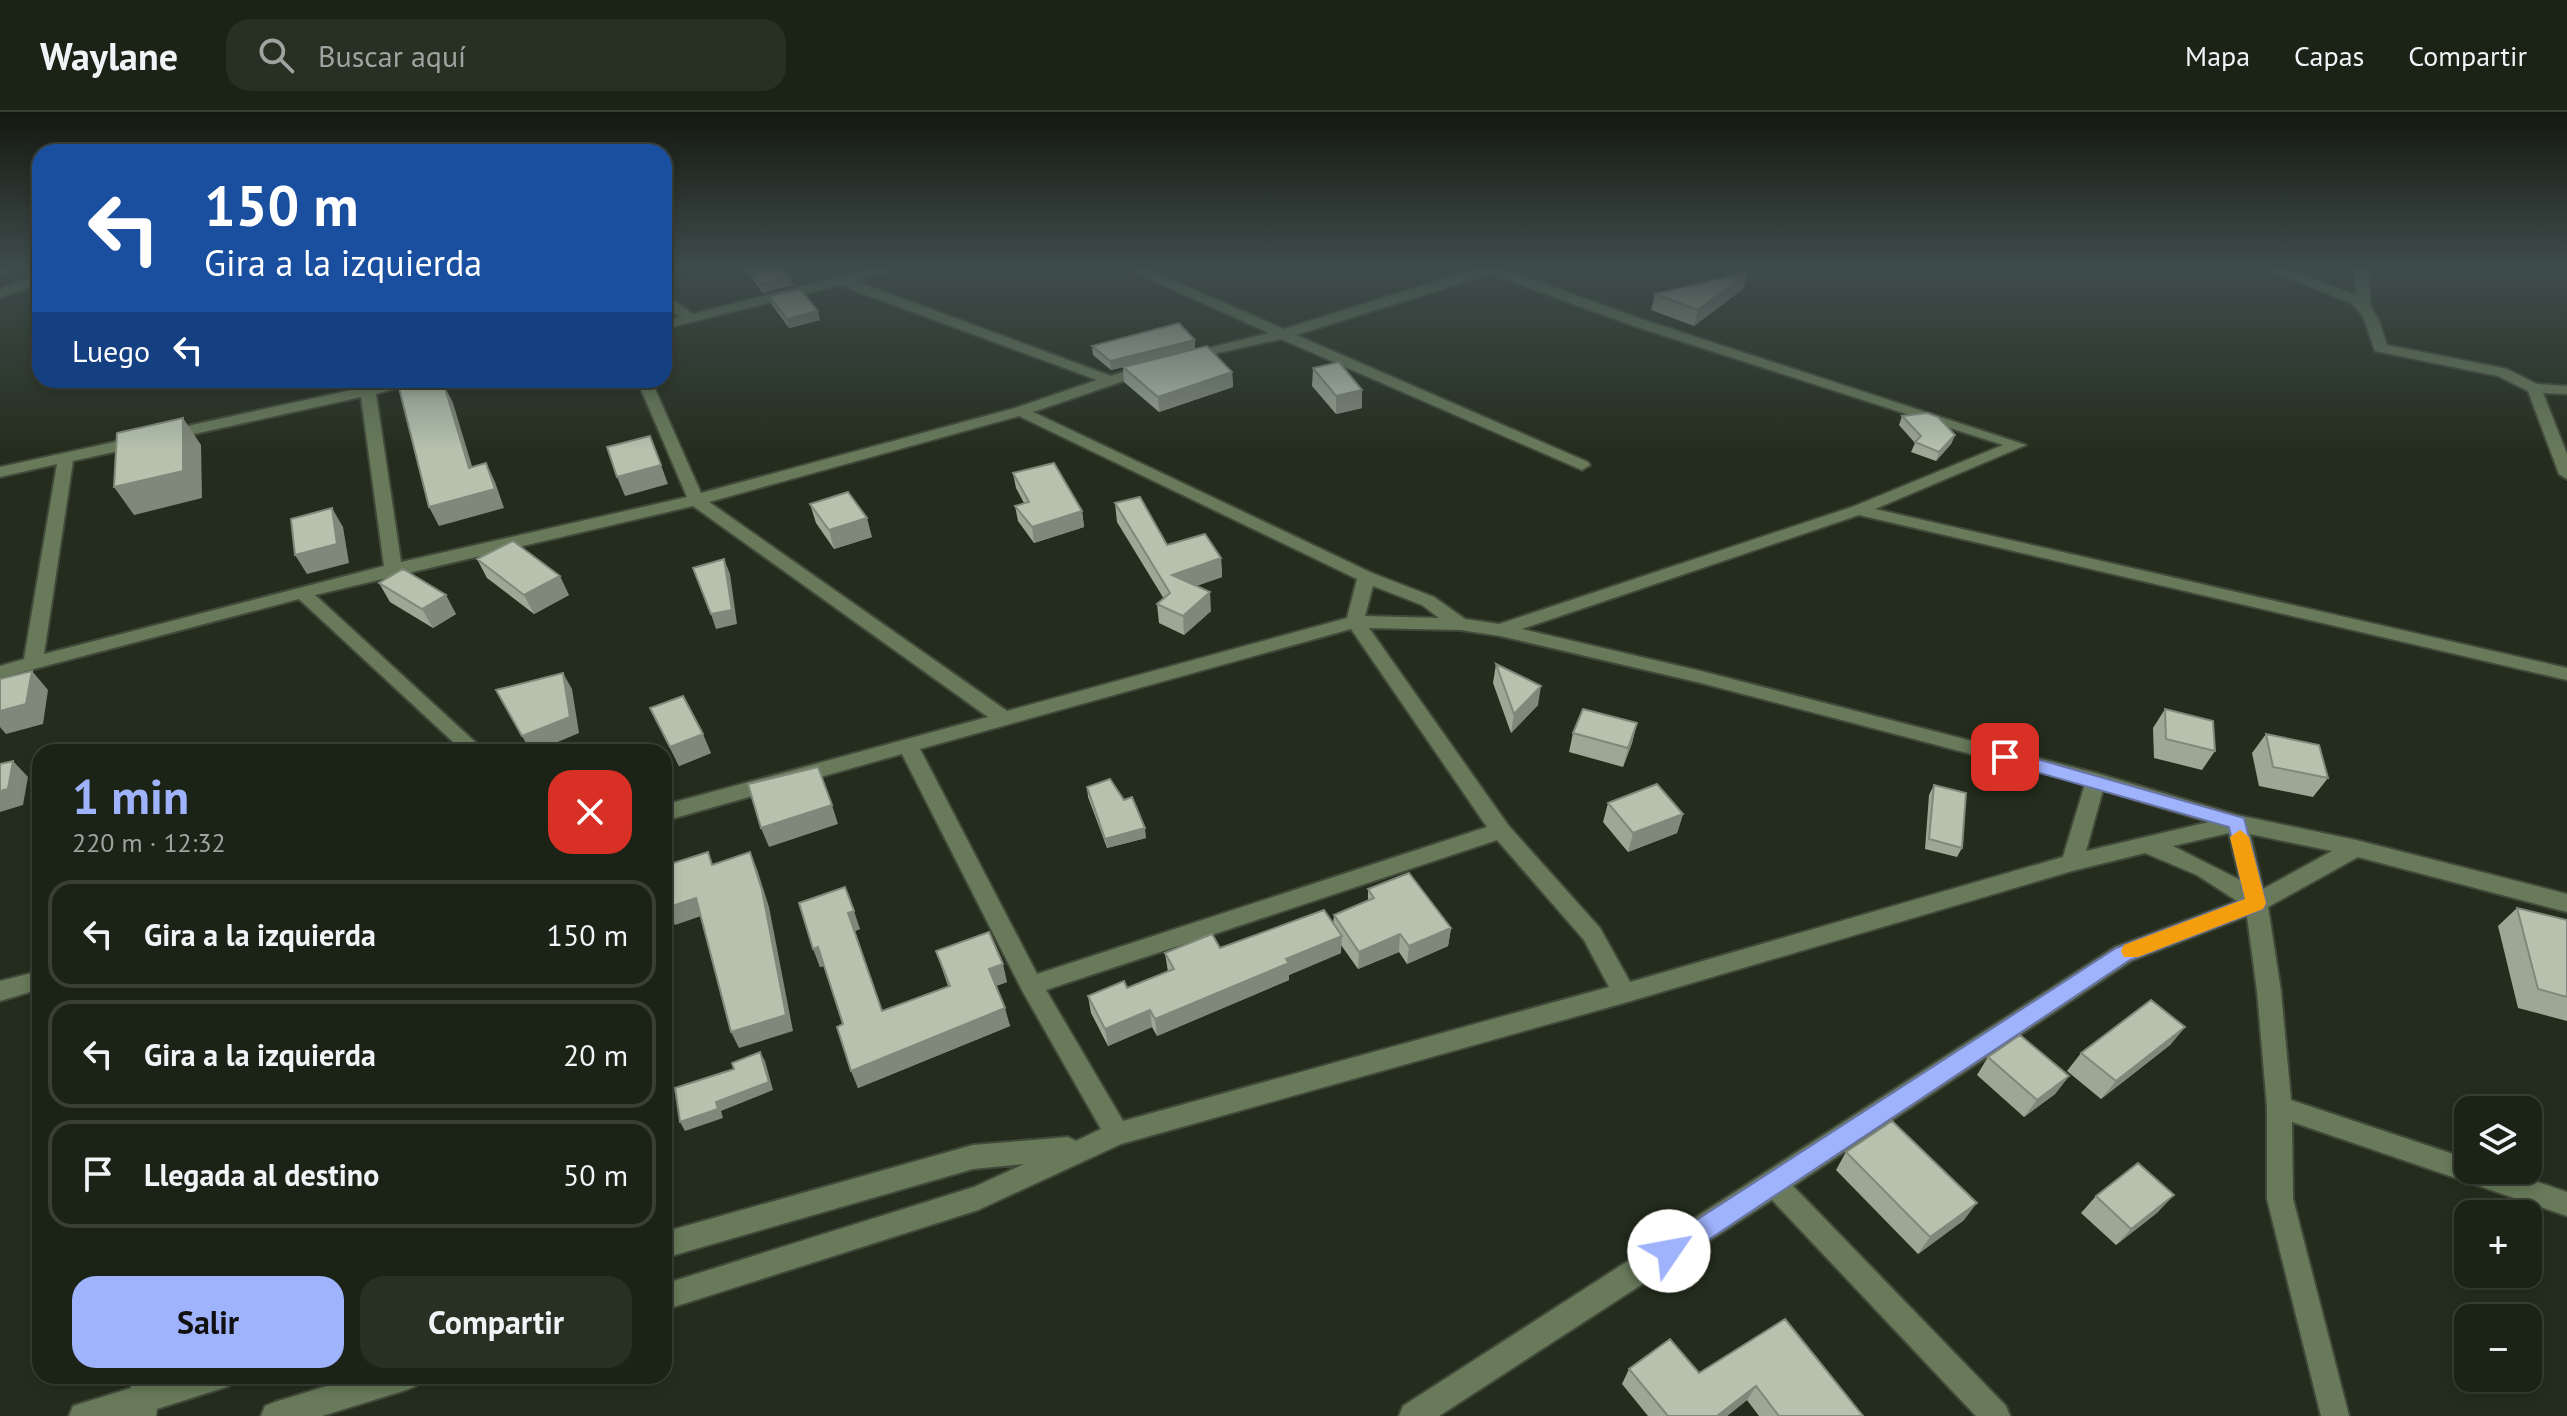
<!DOCTYPE html>
<html lang="es">
<meta charset="utf-8">
<style>
:root{--surface:#1b2216;--page:#282f23;--text:#f1f3f6;--muted:#a0a4a1;--line:#393f35;--accent:#9fb3fd}
body{margin:0;font-family:"PT Sans",sans-serif;background:var(--page);color:var(--text);height:100vh;display:flex;flex-direction:column;font-size:30px;white-space:nowrap}
*{box-sizing:border-box;margin:0}
p{font-size:26px;color:var(--muted)}
.icon{flex:none;width:44px;height:44px;fill:none;stroke:currentColor;stroke-width:2;stroke-linecap:round;stroke-linejoin:round}
.map{position:relative;flex:1;overflow:hidden}
.drawer{position:absolute;left:32px;top:632px;width:640px;height:640px;display:flex;flex-direction:column;background:var(--surface);border-radius:24px;box-shadow:0 4px 12px #0003,0 0 0 2px var(--line)}
.drawer>*{flex:none}
.top-card{position:absolute;left:32px;top:32px;width:640px;height:244px;border-radius:24px;box-shadow:0 4px 12px #0003,0 0 0 2px var(--line);background:#1a4fa0;color:#fff;overflow:hidden}
.tools{position:absolute;left:2454px;top:984px;display:grid;gap:16px}
.tools a{display:grid;place-items:center;width:88px;height:88px;border-radius:16px;background:var(--surface);box-shadow:0 4px 12px #0003,0 0 0 2px var(--line);font-size:40px}
.pin{position:absolute;display:grid;place-items:center;width:68px;height:68px;color:#fff;margin:-34px;border-radius:16px;box-shadow:0 4px 12px #0006}
.me{position:absolute;width:88px;margin:-44px;rotate:57deg;stroke-linejoin:round;filter:drop-shadow(0 0 6px #0008)}
.turn{display:flex;align-items:center;gap:28px;height:168px;padding:0 40px;font-size:36px}
.turn .icon{width:104px;height:104px;stroke-width:2.5}
.turn b{display:block;font-size:56px;line-height:68px}
.then{display:flex;align-items:center;height:76px;padding:0 40px;background:#0003;gap:16px;font-size:30px}
.round{display:grid;place-items:center;flex:none;width:84px;height:84px;border-radius:24px;background:var(--page)}
.head{display:flex;align-items:center;justify-content:space-between;height:136px;padding:0 40px}
h1{font-size:48px;font-weight:700;line-height:60px;color:var(--accent)}
.button{display:flex;gap:16px;margin-top:auto;padding:16px 40px}
.button a{flex:1;height:92px;border-radius:24px;background:var(--accent);color:#111;font-size:32px;font-weight:700;line-height:92px;text-align:center}
.button a+a{background:var(--page);color:var(--text)}
ul{padding:0;list-style:none}
li{display:flex;align-items:center;gap:24px;height:108px;margin:0 16px 12px;padding:0 24px;border:4px solid var(--line);border-radius:24px}
li div{flex:1}
li b{display:block;font-size:30px}
li em{font-style:normal}
header{display:flex;align-items:center;gap:48px;box-sizing:border-box;height:112px;padding:0 40px;background:var(--surface);border-bottom:2px solid var(--line)}
header strong{font-size:38px}
nav{display:flex;gap:44px;margin-inline-start:auto;font-size:28px}
.search{width:560px;height:72px;background:var(--page);display:flex;align-items:center;gap:20px;box-sizing:border-box;padding:0 28px;border-radius:24px;color:var(--muted);font-size:30px}
.map>svg:first-child{display:block}
.lines{fill:none;stroke-linecap:round;stroke-linejoin:round}
.minor-casing{stroke:#41493a;stroke-width:4}
.minor{fill:#687a5a;fill-rule:evenodd}
.wall{fill:#9da796}
.shaded-wall{fill:#7f887a}
.building{fill:#b6c2ae;stroke:#7f887a;stroke-width:2}
.route{fill:#9fb3fd;stroke:#6774a4;stroke-width:2}
.slow{fill:#f59e0b}
</style>
<header>
<strong>Waylane</strong>
<div class="search"><svg class="icon" aria-label="search" viewBox="0 0 24 24"><circle cx="10" cy="10" r="6"/><path d="M15 15l6 6"/></svg>Buscar aquí</div>
<nav><a>Mapa</a><a>Capas</a><a>Compartir</a></nav>
</header>
<div class="map">
<svg width="2567" height="1304" viewBox="0 0 2567 1304">
<rect width="100%" height="100%" fill="#242d1d"/>
<g class="lines">
<g class="minor-casing">
<path id="minor" d="M0 156H12L0 162Z
M873 156H897L855 169 1111 264 1143 253H1153V259L1033 300 1372 461 1434 485 1465 507 1499 512 1852 395 2003 333 1637 215 1490 162 1296 223 1588 350 1590 353 1582 358 1281 227 1181 249V243L1269 221 1126 156H1144L1284 217 1479 156H1500L1647 209 2026 333 1875 397 2567 556V568L1859 403 1522 517 1701 559 2096 661 2237 703 2356 728 2567 782V800L2358 745 2268 795 2281 879 2291 988 2468 1047V1058H2502L2567 1080V1104L2292 1010 2293 1087 2349 1304H2321L2267 1087V995L2257 879 2247 804 2131 849 1793 1074 2006 1294 2010 1304H1976L1772 1088 1439 1304H1399L1403 1294 2115 835 2237 789 2197 763 2145 741 2072 759 1624 891 1121 1032 978 1098 664 1198V1172L974 1075 1024 1052 973 1057 664 1146V1120L973 1033 1068 1025 1076 1029 1101 1017 1023 880 902 642 664 709V693L988 605 693 394 315 483 486 640H464L299 487 0 566V554L24 547 57 352 0 365V355L397 268H424L376 282 401 450 687 385 637 268H651L701 381 1015 296 1097 268 840 173 664 217V209L680 205 664 192V181L693 202ZM361 285 384 454 44 542 73 349ZM1019 304 1357 467 1347 506 1007 599 709 390ZM1373 474 1422 493 1439 506 1365 504ZM1369 516 1460 518 1500 524 1701 571 2085 672 2063 745 1630 870 1600 816 1508 713ZM1351 517 1487 715 1037 862 920 637ZM2103 678 2209 710 2086 739ZM2229 721 2240 768 2173 734ZM2250 722 2332 739 2263 777ZM1497 728 1584 828 1609 875 1123 1009 1046 878Z
M2264 156H2284L2356 183 2354 156H2368L2370 193 2379 209 2387 233 2507 257 2537 272 2567 274V282L2543 281 2567 342V367L2559 362 2528 279 2498 264 2375 239 2363 204 2351 191Z
M40 164V172L0 185V177Z
M40 859V877L0 889V869Z
M132 1264H160V1267L170 1264H233L229 1274 157 1297 156 1304H69L73 1294 131 1276Z
M359 1264H420L416 1274 406 1278 322 1304H261L265 1294 275 1290Z"/>
</g>
<use href="#minor" class="minor"/>
</g>
<path class="wall" d="M744 156H784L790 165 793 173 763 181Z
M1744 176 1694 214 1651 198 1655 182Z
M769 184 820 208 789 216 772 193Z
M1092 234 1232 260 1233 275 1159 300 1124 270 1123 255 1111 258 1093 243Z
M1313 256 1362 296 1336 302 1312 274Z
M1902 304 1955 323 1951 332 1936 349 1911 340 1915 331 1899 313Z
M1013 361 1082 399 1084 415 1034 431 1018 409 1015 394 1024 391 1016 376Z
M1115 391 1167 433 1221 446 1222 465 1196 474 1211 499 1184 523 1159 511 1157 492 1164 487 1117 410Z
M810 392 872 425 834 437 816 411Z
M477 447 569 483 534 502 487 466Z
M379 471 456 502 433 516 390 490Z
M1496 552 1538 593 1511 621 1493 571Z
M650 596 711 641 679 654Z
M2165 597 2215 639 2202 658 2154 646 2153 616Z
M1637 611 1632 631 1623 655 1569 640 1573 621Z
M2266 622 2328 666 2313 685 2259 674 2252 641Z
M1934 673 1962 736 1957 745 1925 737 1929 683Z
M1087 675 1146 726 1107 736 1088 685Z
M1608 691 1683 702 1677 721 1628 740 1603 710Z
M1368 777 1451 816 1448 834 1407 852 1399 840 1358 857 1341 833V841L1289 863V868L1157 924 1152 915 1108 934 1091 901 1088 884 1127 876 1168 860 1165 841 1220 836 1333 812 1334 803 1368 789Z
M799 791 860 817 855 819 882 899 948 874 936 839 1007 870 996 874 1010 914 858 976 843 912 824 854 820 855Z
M2517 796 2567 808V909L2518 896 2498 814Z
M2185 915 2170 933 2101 987 2067 959 2081 941Z
M1988 945 2069 964 2055 982 2024 1005 1977 963Z
M1846 1040 1964 1108 1918 1142 1836 1058Z
M2096 1084 2158 1100 2116 1133 2081 1101Z
M1785 1207 1863 1304H1759L1747 1288 1727 1304H1648L1622 1272 1629 1257 1699 1261Z"/>
<path class="shaded-wall" d="M1748 160 1744 176 1694 214 1698 198Z
M790 165 793 173 763 181 760 172Z
M818 199 820 208 789 216 787 207Z
M1195 228V237L1111 258 1110 249Z
M1232 260 1233 275 1159 300 1158 285Z
M444 273 453 291 478 374 469 356Z
M1362 278V296L1336 302V284Z
M183 306 201 333 202 386 134 403 114 375Z
M1955 323 1951 332 1936 349 1939 340Z
M486 351 495 370 504 396 439 414 429 395Z
M661 353 668 372 625 384 617 365Z
M332 396 343 415 349 451 307 462 295 443Z
M1082 399 1084 415 1034 431 1032 415Z
M867 406 872 425 834 437 829 418Z
M1221 446 1222 465 1173 482 1172 463Z
M724 447 730 462 737 512 716 517 711 502Z
M560 464 569 483 534 502 524 483Z
M1210 480 1211 499 1184 523 1183 504Z
M446 483 456 502 433 516 422 497Z
M32 559 48 578 43 612 6 622 0 615V599Z
M563 561 572 577 579 621 534 640H531L522 624Z
M1541 574 1538 593 1511 621 1514 602Z
M1637 611 1632 631 1623 655 1628 636Z
M703 622 711 641 679 654 670 635Z
M13 649 28 665 23 693 0 700V679Z
M832 693 838 712 769 735 761 716Z
M1683 702 1677 721 1628 740 1633 721Z
M1145 716 1146 726 1107 736 1105 727Z
M750 740 757 757 769 795 793 919 739 936 731 920Z
M696 786 704 803 675 813 666 796Z
M854 799 860 817 855 819 848 801Z
M1451 816 1448 834 1407 852 1409 834Z
M1400 822 1399 840 1358 857 1359 840Z
M1342 824 1341 841 1289 863V868L1157 924 1155 907 1286 847Z
M818 835 825 853 820 855 813 837Z
M1003 852 1007 870 993 875 989 857Z
M1005 896 1010 914 858 976 851 959Z
M1150 898 1152 915 1108 934 1105 917Z
M2185 915 2170 933 2101 987 2116 969Z
M760 940 765 949 773 978 721 999 723 1006 685 1019 680 1010 716 990Z
M2069 964 2055 982 2024 1005 2037 988Z
M2174 1083 2158 1100 2116 1133 2131 1117Z
M1977 1091 1964 1108 1918 1142 1930 1125Z
M1756 1274 1747 1288 1727 1304H1717Z"/>
<path class="building" d="M748 156H784L790 165 760 172Z
M1748 160 1698 198 1655 182Z
M800 177 818 199 787 207 769 184Z
M1179 211 1195 228 1110 249 1092 234Z
M1207 234 1232 260 1158 285 1123 255Z
M1339 250 1362 278 1336 284 1313 256Z
M432 268 435 275 444 273 469 356 486 351 495 377 429 395 399 276Z
M1927 301 1938 305 1955 323 1939 340 1915 330 1921 324 1902 304Z
M183 306V359L114 375 117 321Z
M650 324 661 353 617 365 607 335Z
M1054 351 1082 399 1032 415 1015 394 1029 390 1013 361Z
M848 380 867 406 829 418 810 392Z
M1140 385 1167 433 1205 422 1221 446 1172 463 1210 480 1183 504 1157 492 1170 481 1115 391Z
M332 396 337 432 295 443 291 407Z
M513 429 560 464 524 483 477 447Z
M724 447 732 498 711 502 693 456Z
M403 457 446 483 422 497 379 471Z
M1496 552 1541 574 1514 602Z
M32 559 26 592 0 599V567Z
M563 561 570 605 522 624 496 578Z
M683 584 703 622 670 635 650 596Z
M1583 597 1637 611 1628 636 1573 621Z
M2165 597 2213 609 2215 639 2166 627Z
M2266 622 2319 633 2328 666 2273 655Z
M13 649 8 677 0 679V652Z
M818 655 832 693 761 716 748 672Z
M1110 667 1124 688 1132 685 1145 716 1105 727 1087 675Z
M1657 672 1683 702 1633 721 1608 691Z
M1934 673 1966 681 1962 736 1929 727Z
M708 740 712 753 750 740 762 778 786 903 731 920 696 786 666 796 664 787V754Z
M1409 761 1451 816 1409 834 1400 822 1359 840 1334 803 1374 786 1368 777Z
M845 775 854 799 848 801 882 899 950 874 936 839 989 820 1003 852 989 857 1005 896 851 959 837 915 843 912 818 835 813 837 799 791Z
M2517 796 2567 808V885L2538 877Z
M1324 798 1342 824 1286 847 1289 851 1155 907 1150 898 1105 917 1088 884 1124 869 1127 876 1174 857 1165 841 1212 822 1220 836Z
M2151 888 2185 915 2116 969 2081 941Z
M2020 923 2069 964 2037 988 1988 945Z
M760 940 769 970 716 990 718 997 680 1010 675 976 734 957 732 951Z
M1892 1009 1977 1091 1930 1125 1846 1040Z
M2138 1051 2174 1083 2131 1117 2096 1084Z
M1785 1207 1863 1304H1779L1756 1274 1717 1304H1668L1629 1257 1670 1227 1699 1261Z"/>
<linearGradient id="sky" x2="0" y2="1"><stop stop-color="#141910"/><stop offset="0.46" stop-color="#3f4c4c"/><stop offset="1" stop-color="#3f4c4c" stop-opacity="0"/></linearGradient>
<rect width="2567" height="339" fill="url(#sky)"/>
<path class="route" d="M2005 638 2244 706 2266 791 2263 797 2130 848 1678 1148 1669 1151 1661 1148 1657 1139 1661 1131 2116 836 2245 787 2229 715 1998 649V640Z"/>
<path class="slow" d="M2240 718 2249 725 2266 791 2263 797 2138 845H2124L2121 839 2124 833 2245 787 2230 725Z"/>
</svg>
<div class="tools">
<a><svg class="icon" aria-label="layers" viewBox="0 0 24 24"><path d="M12 4l9 5-9 5-9-5zM3 14l9 5 9-5"/></svg></a>
<a>+</a>
<a>−</a>
</div>
<div class="pin" style="left:2005px;top:645px;background:#d93025"><svg class="icon" aria-label="arrive" viewBox="0 0 24 24"><path d="M6 21V4h12l-3 4 3 4H6"/></svg></div>
<svg class="me" style="left:1669px;top:1139px" viewBox="-20 -20 40 40"><circle r="19" fill="#fff"/><path d="M0-13L10 11 0 6-10 11z" fill="#9fb3fd"/></svg>
<div class="top-card">
<div class="turn"><svg class="icon" aria-label="left" viewBox="0 0 24 24"><path d="M17 20v-9H6M10 6l-5 5 5 5"/></svg><div><b>150 m</b>Gira a la izquierda</div></div>
<div class="then">Luego<svg class="icon" aria-label="left" viewBox="0 0 24 24"><path d="M17 20v-9H6M10 6l-5 5 5 5"/></svg></div>
</div>
<section class="drawer">
<div class="head"><div><h1>1 min</h1><p>220 m · 12:32</p></div><a class="round" style="background:#d93025;color:#fff"><svg class="icon" aria-label="close" viewBox="0 0 24 24"><path d="M6 6l12 12M18 6L6 18"/></svg></a></div>
<ul>
<li><svg class="icon" aria-label="left" viewBox="0 0 24 24"><path d="M17 20v-9H6M10 6l-5 5 5 5"/></svg><div><b>Gira a la izquierda</b></div><em>150 m</em></li>
<li><svg class="icon" aria-label="left" viewBox="0 0 24 24"><path d="M17 20v-9H6M10 6l-5 5 5 5"/></svg><div><b>Gira a la izquierda</b></div><em>20 m</em></li>
<li><svg class="icon" aria-label="arrive" viewBox="0 0 24 24"><path d="M6 21V4h12l-3 4 3 4H6"/></svg><div><b>Llegada al destino</b></div><em>50 m</em></li>
</ul>
<div class="button"><a>Salir</a><a>Compartir</a></div>
</section>
</div>
